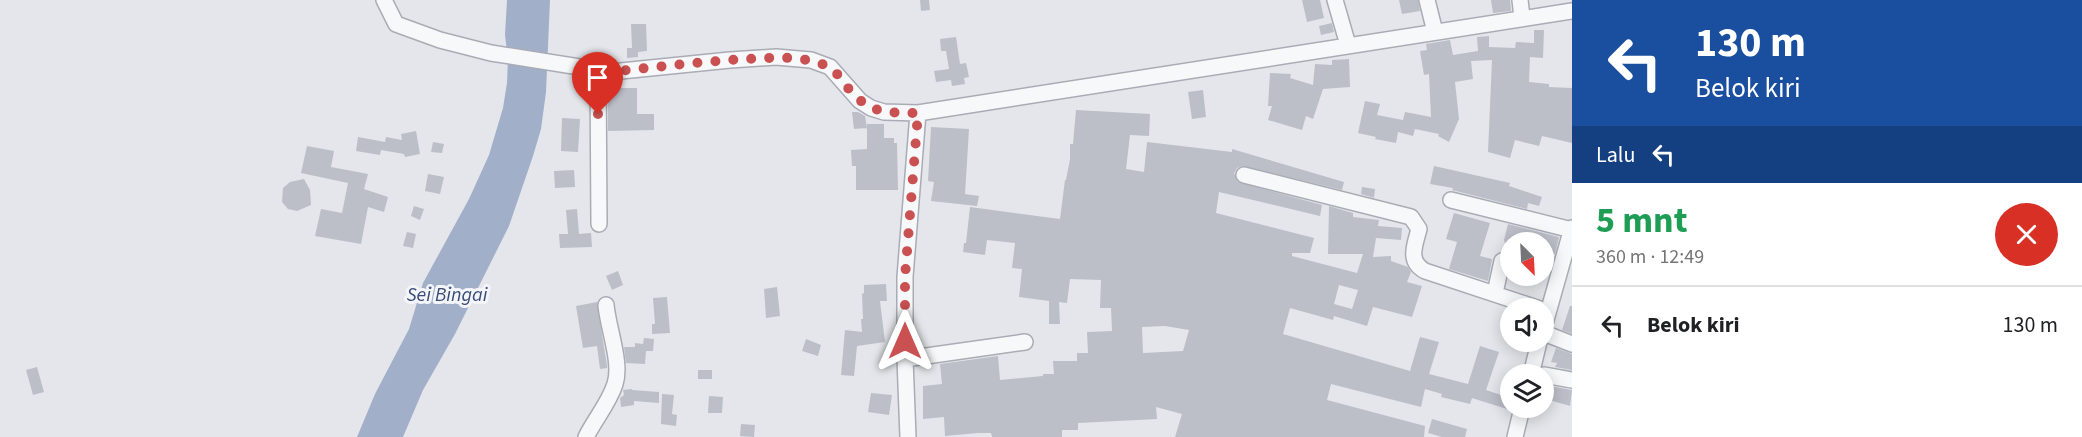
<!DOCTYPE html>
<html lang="id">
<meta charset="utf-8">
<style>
:root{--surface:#fff;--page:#f2f2f2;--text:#202124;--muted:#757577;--line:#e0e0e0}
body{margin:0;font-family:"Source Sans 3",sans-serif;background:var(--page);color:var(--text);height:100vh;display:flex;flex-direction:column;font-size:22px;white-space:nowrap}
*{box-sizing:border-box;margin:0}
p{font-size:20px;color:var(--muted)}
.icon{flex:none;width:33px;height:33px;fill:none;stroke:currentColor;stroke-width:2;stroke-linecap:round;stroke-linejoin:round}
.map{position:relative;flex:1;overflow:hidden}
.details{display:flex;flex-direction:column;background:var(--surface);width:510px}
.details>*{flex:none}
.banner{background:#1a4fa0;color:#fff;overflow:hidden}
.needle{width:39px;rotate:156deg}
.fabs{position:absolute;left:1500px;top:232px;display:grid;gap:12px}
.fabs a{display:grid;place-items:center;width:54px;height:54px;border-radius:50%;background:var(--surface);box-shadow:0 3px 15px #0003;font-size:30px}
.pin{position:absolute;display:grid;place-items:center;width:51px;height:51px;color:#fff;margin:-62px -26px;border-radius:50% 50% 50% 0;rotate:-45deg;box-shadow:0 0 6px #0007}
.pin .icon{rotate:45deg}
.me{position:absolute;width:66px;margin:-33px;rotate:0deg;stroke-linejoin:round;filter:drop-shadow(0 0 4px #0008)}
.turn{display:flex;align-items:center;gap:21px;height:126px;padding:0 24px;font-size:27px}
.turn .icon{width:78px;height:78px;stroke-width:2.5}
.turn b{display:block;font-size:42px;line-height:51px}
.then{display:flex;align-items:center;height:57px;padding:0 24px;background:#0003;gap:12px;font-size:22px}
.round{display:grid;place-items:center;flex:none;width:63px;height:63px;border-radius:32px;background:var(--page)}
.summary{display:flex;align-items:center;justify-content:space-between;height:102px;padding:0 24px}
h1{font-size:36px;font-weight:700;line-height:45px;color:#1e9e55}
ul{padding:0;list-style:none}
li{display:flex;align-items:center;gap:18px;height:78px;padding:0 24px;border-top:2px solid var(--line)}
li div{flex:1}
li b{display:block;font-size:22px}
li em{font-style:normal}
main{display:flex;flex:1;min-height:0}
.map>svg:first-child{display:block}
.water{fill:#a1afc9}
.building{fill:#bcbfc8;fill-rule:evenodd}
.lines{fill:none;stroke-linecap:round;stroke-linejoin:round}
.minor-casing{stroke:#a9acb5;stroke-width:18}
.minor{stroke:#f7f8fa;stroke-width:15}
.route{stroke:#c95152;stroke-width:10;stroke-dasharray:0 18}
.labels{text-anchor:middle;stroke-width:6;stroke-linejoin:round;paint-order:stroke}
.water-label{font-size:20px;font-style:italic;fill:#384b76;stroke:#f4f5f9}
</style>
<main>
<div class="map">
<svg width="1572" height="437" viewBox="0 0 1572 437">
<rect width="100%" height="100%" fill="#e4e6eb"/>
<path class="water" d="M507 0H550L546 92 541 129 533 156 509 226 455 334 423 390 403 437H357L375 394 409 329 423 283 469 199 489 155 503 108 507 83 508 59 505 35Z"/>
<path class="building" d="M920 0H929L930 10 921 11Z
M1302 0H1320L1324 18 1307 22Z
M1399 0H1418L1420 11 1402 14Z
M1491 0H1510L1511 11 1493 13Z
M1332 23 1334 32 1321 35 1319 26Z
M631 24H646L647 51 638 52V57L627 58V48H632Z
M1534 30H1544L1543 58 1530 57 1529 82 1549 84V87L1572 88V143L1542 136 1539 146 1515 140 1510 158 1488 152 1492 60 1471 61 1473 79 1455 82 1459 119 1449 142 1438 136 1439 134 1415 129 1413 136 1398 132 1396 143 1375 139 1376 137 1358 133 1365 101 1380 104 1377 115 1403 120 1405 112 1431 117 1429 74 1424 75 1420 51 1427 50 1426 44 1450 40 1453 55 1478 51 1477 37 1489 36V47L1515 48 1516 42 1534 43Z
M956 37 960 64 966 63 969 77 964 78 965 84 952 86 951 80 936 82 934 71 949 69 946 51H941L940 39Z
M1349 59 1350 87 1323 89 1313 119 1306 116 1302 130 1268 120 1272 106H1268L1270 73 1291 74 1290 78 1313 85 1315 64 1332 65V60Z
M608 88H637V114H654V130L608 131Z
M1203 90 1206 117 1192 119 1188 92Z
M1076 110 1150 114 1149 136 1130 135 1126 169 1144 172 1147 142 1232 152V149L1344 182 1342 190 1242 166 1237 168 1234 173 1238 182 1322 205 1320 216 1219 192 1216 213 1314 238 1310 253H1292V256L1357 273 1363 254H1328L1329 206 1353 213V217L1379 220 1378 226 1402 228 1401 240 1376 238 1373 257 1391 256V261L1408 267 1411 272 1407 282 1422 286 1412 317 1373 307 1367 326 1334 316 1333 320 1290 308 1283 334 1410 371 1420 337 1439 342 1429 374 1468 384 1480 346 1499 352 1486 390 1510 398V410L1472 398 1470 404 1441 397 1442 394 1425 389 1421 407 1331 384 1327 400 1425 426 1424 437H1175L1182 414 1156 407 1157 419 1078 423V430H1062V437H992L991 433H978L945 436 944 417 923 419V386L942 384 940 364 998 356 1000 380 1043 376V374H1054L1053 361H1077V353H1088L1087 332 1112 331 1111 308H1100L1101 280 1070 279 1067 303 1059 302 1060 324H1049V301L1019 297 1022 269 1012 268 1015 243 987 240 985 255 963 252 964 243H966L970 207 1060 219 1065 180H1066L1070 159V144H1073ZM1339 285 1358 290 1352 309 1334 304ZM1165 326 1189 330 1183 351 1143 353 1142 327Z
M852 112H858L865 116 867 128 854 129Z
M562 118 580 119 578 152 561 151Z
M867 124H884V138H894V143H897L898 190H856V166H852L851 150 867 149Z
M931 127 969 129 965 194 979 196 977 206 931 201 934 182 928 181Z
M416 131 420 154 405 157 404 154 381 150 380 155 356 151 358 137 385 142 386 137 402 140 401 134Z
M433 142 444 144 442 153 431 152Z
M307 146 334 151 331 167 368 174 364 189 388 197 384 212 368 207 361 244 315 236 321 209 342 213 348 183 301 173Z
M1434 166 1510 183 1509 186 1542 197 1539 206 1528 203 1527 209 1452 190 1453 188 1430 184Z
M574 170 575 187 555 188 554 171Z
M428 174 444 177 440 194 425 191Z
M304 179 310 190 311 205 297 211 288 209 282 202 283 188 290 182Z
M1362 187 1375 189 1374 198 1361 194Z
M414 206 424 209 420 220 411 216Z
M577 209 579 234 591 233 592 247 560 248 559 234H568L566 210Z
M1454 213 1490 223 1480 256 1492 259 1488 281 1449 269 1457 242 1446 239Z
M1508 224 1559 237 1555 254 1551 253 1546 271 1544 270V243H1505L1504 240Z
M407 232 416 234 413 248 403 246Z
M618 271 623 285 612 290 606 276Z
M886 284 887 301H880L885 342 857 346 854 376 841 375 845 330 862 332 861 319H863L862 294 864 293V285Z
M777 287 780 316 766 318 764 289Z
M667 297 670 333 652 334V324H655L653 298Z
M597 302 607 366V368L600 369 597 346 583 348 576 306Z
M1570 306H1572V334L1562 330Z
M644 338 654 339 653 351H646L645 364 626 363 624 347H635V343L643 344Z
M806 339 821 345 818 356 802 351Z
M1556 348 1572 354V370L1555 367 1557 363 1551 362Z
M37 367 44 392 33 395 26 370Z
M698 370H712V379H698Z
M1550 386 1572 390 1570 406 1546 399Z
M632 389V390L659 392V403L634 401V405L621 407 620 398 624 395 623 390Z
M871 393 892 395 889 415 868 412Z
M662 394 674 395 672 414 677 415 676 426 661 424Z
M709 396 723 397 722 413H708Z
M1432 419 1467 429 1465 437H1442L1428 433Z
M741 424 755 425 754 437 740 436Z"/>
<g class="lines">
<g class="minor-casing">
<path id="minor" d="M384 0 396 24 440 40 491 53 611 72 730 60 776 57 811 60 830 67 860 101 871 108 884 112 918 113 1572 11
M1335 0 1348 45
M1427 0 1435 32
M1520 0 1522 17
M598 70 599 224
M1244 175 1411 217 1419 229C1415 245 1407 261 1425 271L1540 309
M1451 200 1572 230
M1495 293 1502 261
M1544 327 1572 228
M1544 333 1572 344
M905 359 1025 342
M1531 375 1539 342
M1544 375 1572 380
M586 437C595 419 609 403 615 384 622 363 608 328 606 305
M908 437 905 359V277L918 113
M1515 437 1522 408"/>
</g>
<use href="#minor" class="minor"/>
</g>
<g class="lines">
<path class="route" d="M598 114V70L611 72C655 67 700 62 744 59 770 58 797 55 822 64 835 68 840 78 848 88 869 114 888 113 918 113L905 277V341"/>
</g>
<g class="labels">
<g class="water-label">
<text x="447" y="301">Sei Bingai</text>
</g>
</g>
</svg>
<div class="fabs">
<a><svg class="needle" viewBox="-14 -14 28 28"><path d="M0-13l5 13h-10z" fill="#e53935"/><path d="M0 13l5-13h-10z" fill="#757577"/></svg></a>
<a><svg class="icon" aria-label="sound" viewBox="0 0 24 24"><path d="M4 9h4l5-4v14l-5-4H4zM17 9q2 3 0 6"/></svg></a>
<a><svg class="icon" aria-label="layers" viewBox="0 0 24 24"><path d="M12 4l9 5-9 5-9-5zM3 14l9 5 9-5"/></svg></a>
</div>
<div class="pin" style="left:598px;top:114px;background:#d93025"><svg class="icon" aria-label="arrive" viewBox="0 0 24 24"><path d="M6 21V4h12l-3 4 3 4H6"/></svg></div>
<svg class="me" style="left:905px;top:341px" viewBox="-20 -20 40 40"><path d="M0-17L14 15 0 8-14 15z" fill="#c95152" stroke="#fff" stroke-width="4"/></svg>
</div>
<section class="details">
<div class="banner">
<div class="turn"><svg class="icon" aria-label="left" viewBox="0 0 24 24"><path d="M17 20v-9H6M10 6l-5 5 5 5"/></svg><div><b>130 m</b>Belok kiri</div></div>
<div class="then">Lalu<svg class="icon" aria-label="left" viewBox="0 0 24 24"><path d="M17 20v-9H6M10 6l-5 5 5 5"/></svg></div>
</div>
<div class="summary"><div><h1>5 mnt</h1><p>360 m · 12:49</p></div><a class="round" style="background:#d93025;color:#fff"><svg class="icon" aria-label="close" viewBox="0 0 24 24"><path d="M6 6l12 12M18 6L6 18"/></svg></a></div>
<ul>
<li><svg class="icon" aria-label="left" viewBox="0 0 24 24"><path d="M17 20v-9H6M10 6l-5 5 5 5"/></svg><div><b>Belok kiri</b></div><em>130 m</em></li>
</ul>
</section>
</main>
